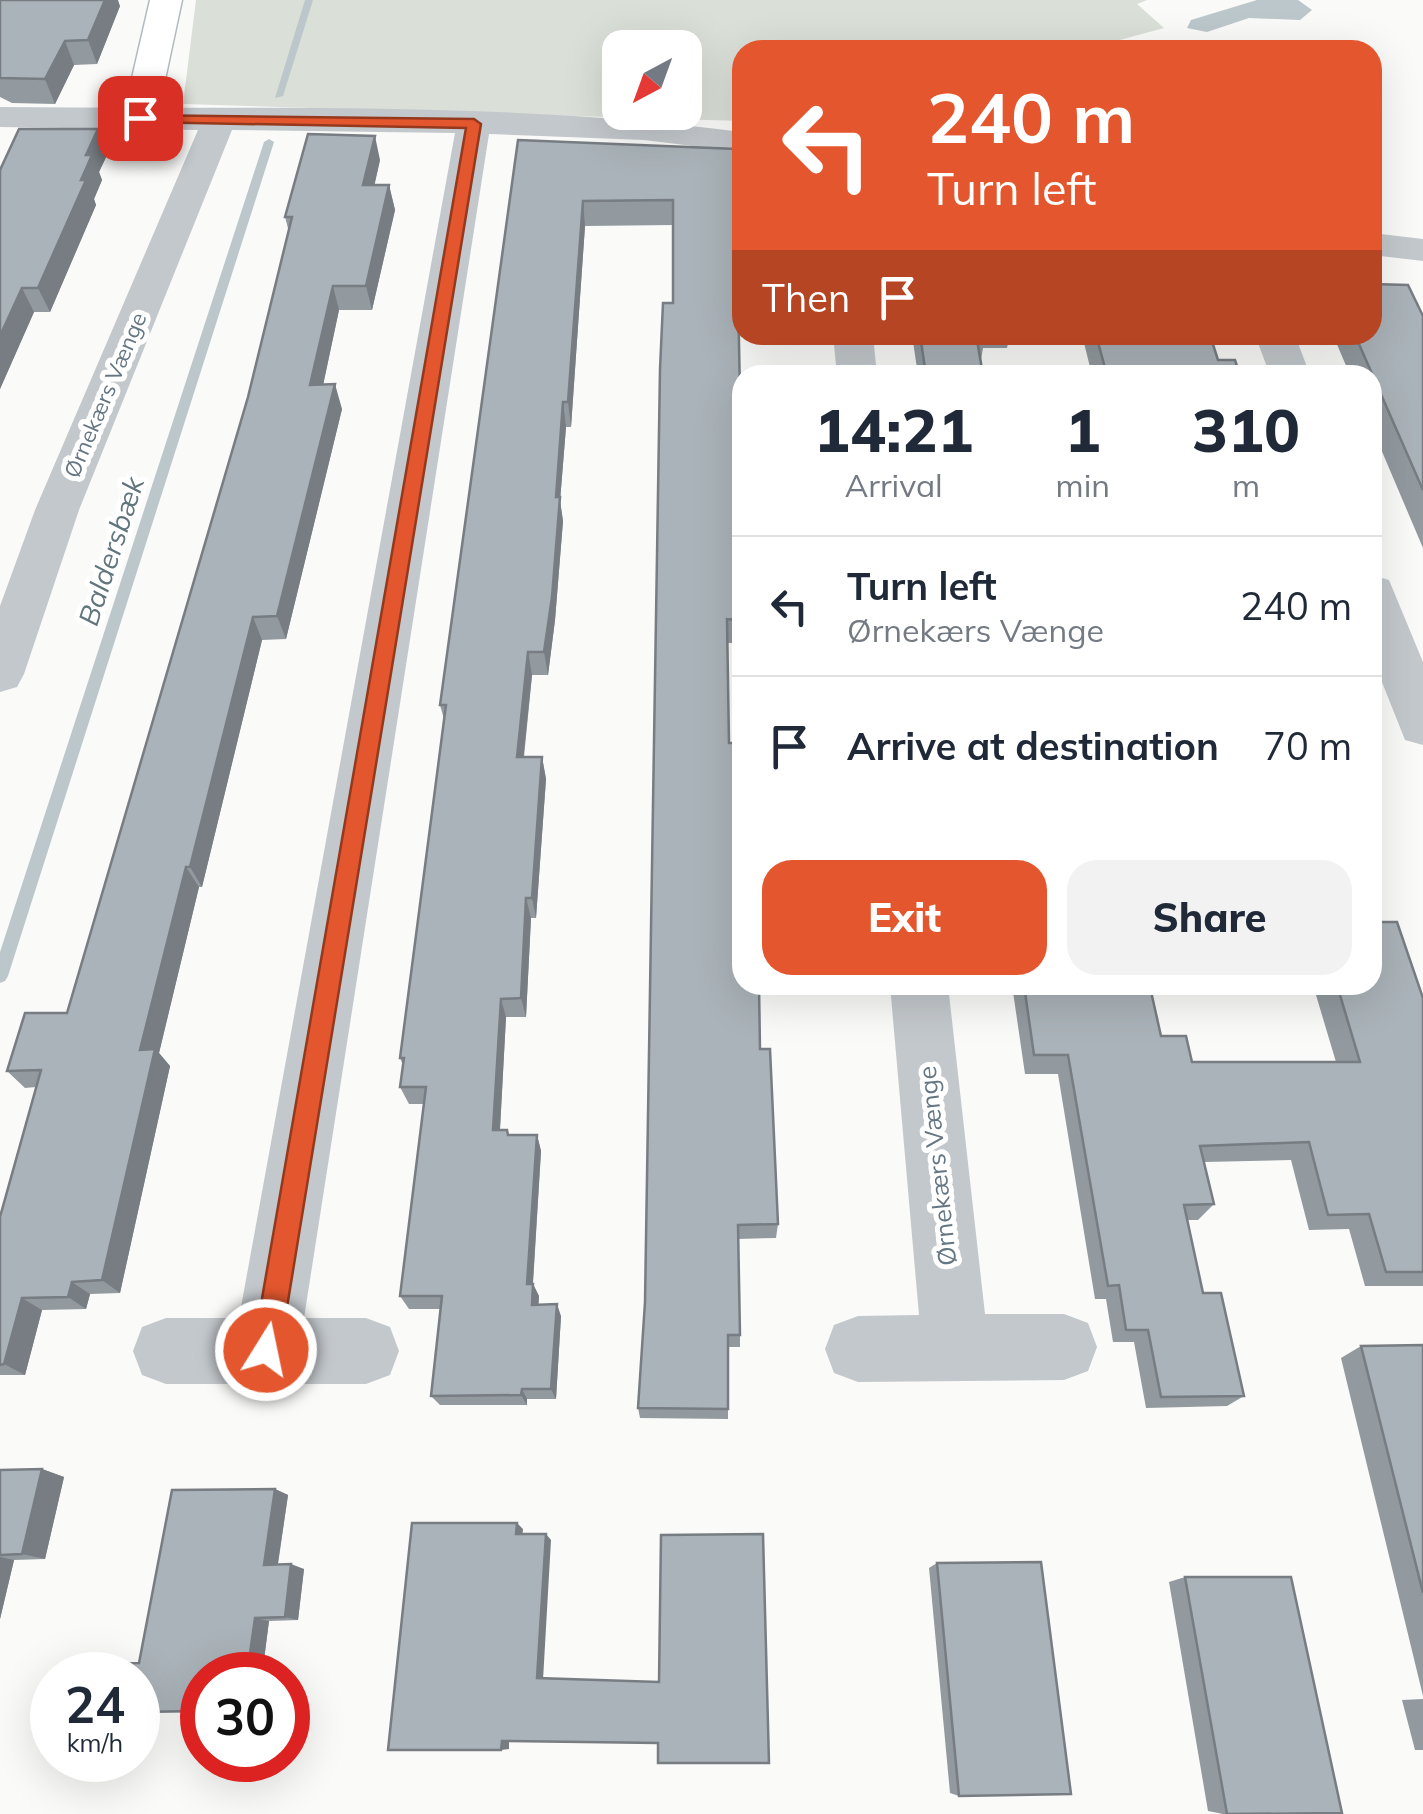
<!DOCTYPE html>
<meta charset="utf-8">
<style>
:root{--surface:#fff;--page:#f2f2f3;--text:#1f2937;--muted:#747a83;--line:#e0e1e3;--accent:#e4572e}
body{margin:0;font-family:Mulish,sans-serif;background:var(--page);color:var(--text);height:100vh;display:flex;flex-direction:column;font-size:38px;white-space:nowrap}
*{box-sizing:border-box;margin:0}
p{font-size:32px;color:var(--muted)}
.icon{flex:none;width:55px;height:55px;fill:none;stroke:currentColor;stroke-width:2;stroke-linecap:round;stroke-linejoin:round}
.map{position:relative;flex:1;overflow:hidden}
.panel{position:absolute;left:732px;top:365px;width:650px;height:630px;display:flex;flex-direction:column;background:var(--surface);border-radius:30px;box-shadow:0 10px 40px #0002}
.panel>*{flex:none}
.top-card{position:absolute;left:732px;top:40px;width:650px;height:305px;border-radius:30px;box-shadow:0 10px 40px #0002;background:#e4572e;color:#fff;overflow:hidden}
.needle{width:65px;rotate:221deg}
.controls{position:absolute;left:602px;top:30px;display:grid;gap:20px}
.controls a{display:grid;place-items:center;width:100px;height:100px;border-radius:20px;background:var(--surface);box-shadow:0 10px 40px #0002;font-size:50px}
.speed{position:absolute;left:30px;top:1652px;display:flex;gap:20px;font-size:50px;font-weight:700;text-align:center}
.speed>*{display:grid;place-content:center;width:130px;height:130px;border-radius:50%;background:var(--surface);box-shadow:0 10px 40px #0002;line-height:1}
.speed small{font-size:25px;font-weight:400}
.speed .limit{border:15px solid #d22;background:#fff;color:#111}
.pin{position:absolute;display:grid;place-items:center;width:85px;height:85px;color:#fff;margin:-42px;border-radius:20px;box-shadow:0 5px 15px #0006}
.me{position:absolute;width:110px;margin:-55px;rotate:10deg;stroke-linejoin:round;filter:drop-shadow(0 0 8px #0008)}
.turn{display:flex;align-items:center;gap:35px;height:210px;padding:0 30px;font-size:45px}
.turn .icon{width:130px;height:130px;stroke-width:2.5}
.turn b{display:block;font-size:70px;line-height:85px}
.then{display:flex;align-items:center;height:95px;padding:0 30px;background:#0003;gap:20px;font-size:38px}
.eta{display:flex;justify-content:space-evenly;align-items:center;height:170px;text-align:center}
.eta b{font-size:60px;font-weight:800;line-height:70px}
.action{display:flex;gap:20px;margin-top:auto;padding:20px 30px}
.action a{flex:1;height:115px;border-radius:30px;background:var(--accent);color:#fff;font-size:40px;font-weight:800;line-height:115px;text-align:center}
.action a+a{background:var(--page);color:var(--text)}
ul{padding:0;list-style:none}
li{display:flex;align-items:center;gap:30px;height:140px;padding:0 30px;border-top:2px solid var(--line)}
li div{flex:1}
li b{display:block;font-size:38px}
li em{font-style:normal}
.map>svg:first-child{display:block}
.green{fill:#dadfd7;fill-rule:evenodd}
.water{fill:#bbc7cb}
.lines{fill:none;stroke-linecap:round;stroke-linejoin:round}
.stream{fill:#bbc7cb;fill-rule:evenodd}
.secondary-casing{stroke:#b3babf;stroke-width:3}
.street{fill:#c3c8cc;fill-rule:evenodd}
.secondary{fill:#fff;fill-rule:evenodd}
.wall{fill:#929a9f}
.shaded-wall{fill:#777d82}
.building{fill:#aab3b9;stroke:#777d82;stroke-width:2.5}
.route{fill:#e4572e;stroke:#94391e;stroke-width:2.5}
.labels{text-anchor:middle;stroke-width:10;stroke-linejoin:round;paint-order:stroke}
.far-street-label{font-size:22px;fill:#657683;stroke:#fff}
.street-label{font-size:25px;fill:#657683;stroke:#fff}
.water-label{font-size:28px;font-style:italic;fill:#60757c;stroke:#fff}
</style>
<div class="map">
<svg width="1423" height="1814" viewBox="0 0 1423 1814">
<rect width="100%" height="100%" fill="#fafaf8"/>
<path class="green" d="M196 0H1147L1137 4 1164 28 1083 50H742V121L183 104ZM620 48H685V112H620Z"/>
<path class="water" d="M1257 0H1298L1312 10 1300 20 1249 18 1207 32 1187 28 1191 20Z"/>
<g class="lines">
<path class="stream" d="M305 0H313L283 96 275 98Z
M269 139 274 142 8 976 5 981 0 983V952L264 142Z"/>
<g class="secondary-casing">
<path id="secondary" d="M150 0H182L157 117 152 124H128L123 117Z"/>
</g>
<path class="street" d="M0 107C247 110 498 100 742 132V152L644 140 489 134 304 1318H366L390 1327 399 1351 390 1375 366 1384H166L142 1375 133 1351 142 1327 166 1318H239L455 133 232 130 79 510 24 674 17 687 0 692V606L35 510 198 130 0 127Z
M1372 233 1423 239V261L1372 255Z
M833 335H873L877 375H837Z
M1255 335H1295L1310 375H1270Z
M1372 575 1389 580 1423 662V745L1405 740 1372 657Z
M890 985H948L985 1314H1064L1088 1323 1097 1347 1088 1371 1064 1380 858 1382 834 1373 825 1349 834 1325 858 1316 919 1315Z"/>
<use href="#secondary" class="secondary"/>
</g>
<path class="wall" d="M0 0 120 6 97 64 74 65 55 104 12 103 0 97Z
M98 129 108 153 99 172 102 180 94 199 96 205 50 312H34L0 389V170Z
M518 140 742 194V316H739L740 395H742V546H737V643H727L729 743 778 1224 776 1238 738 1239 740 1335V1347H728V1419L640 1418 638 1408 645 1302 673 303V225L585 226 571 427H566L560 501 563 521 555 620 548 675H532L524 757H542L546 779 536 918H531L526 1017H506L500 1130 509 1135H537L541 1151 533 1284 539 1296 538 1304 561 1316 556 1399H527V1405H440L431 1396 440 1309H409L400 1296 424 1104H409L400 1087 403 1065 400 1058 444 719 440 705Z
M380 160 374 185H389L395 210 372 310H339L323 385 342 409 286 639 262 640 202 887H199L159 1053 170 1066 120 1293 90 1294 86 1309 42 1310 25 1375H0V1217L36 1087 25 1088 7 1071 67 1013 248 397 289 232 285 217Z
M1423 316V548L1372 428V375H1350L1333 335H1372Z
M912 335H1010L1007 348H983L981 360 983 375H918Z
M1082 335H1210L1218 360 1240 375H1092Z
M1381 922 1423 998V1286H1365L1349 1229 1309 1230 1291 1160 1204 1162 1214 1204 1198 1220H1188L1203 1293 1244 1396 1227 1406 1146 1408 1134 1342H1113L1106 1299H1095L1058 1074H1025L1012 985H1095L1192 1062H1336L1313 985H1372Z
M1423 1345V1696L1341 1358 1361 1346Z
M42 1469 64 1477 45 1559 14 1560 0 1619V1470Z
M275 1489 288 1495 278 1564 304 1569 298 1620 269 1621 262 1675H202L139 1663Z
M937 1563 959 1796 950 1793 929 1568Z
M1185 1577 1342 1813 1223 1814 1208 1811 1169 1582Z
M1423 1699V1750H1415L1402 1700Z"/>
<path class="shaded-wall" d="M99 0H118L120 6 97 64 88 40Z
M65 41 74 65 55 104 45 79Z
M98 129 108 153 99 172 102 180 94 199 96 205 50 312 38 288 81 180 86 155Z
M375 136 380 160 369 210 363 185Z
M389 185 395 210 372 310 366 286Z
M583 201 585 226 571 427 568 402Z
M333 286 339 310 318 409 310 385Z
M22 288 34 312 0 389V336Z
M335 384 342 409 286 639 277 616Z
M563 402 566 427 560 501 563 521 555 620 548 675 544 652Z
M253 617 262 640 202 887 190 867Z
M528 652 532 675 521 780 517 757Z
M542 757 546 779 536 918 532 898Z
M186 867 199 887 159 1053 170 1066 120 1293 102 1280 140 1050Z
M526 898 531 918 526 1017 521 998Z
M501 999 506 1017 499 1146 493 1130Z
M537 1135 541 1151 532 1296 527 1284Z
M72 1282 90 1294 86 1309 68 1297Z
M533 1284 539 1296 538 1317 532 1305Z
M22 1298 42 1310 25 1375 4 1364Z
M557 1304 561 1316 556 1399 551 1389Z
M522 1389 527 1399V1405L521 1395Z
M42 1469 64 1477 45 1559 22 1554Z
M275 1489 288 1495 277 1569 264 1565Z
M517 1523 523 1529 522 1540 516 1534Z
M546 1534 551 1540 543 1680 537 1678Z
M0 1557 14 1560 0 1619Z
M291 1564 304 1569 298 1620 285 1617Z
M255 1618 269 1621 262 1675H247Z
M509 1740V1749L501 1750 502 1741Z"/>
<path class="building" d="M0 0H105L88 40 65 41 45 79 0 78Z
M19 129H98L86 155H92L81 180H86L38 288H22L0 336V170Z
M308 134 375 136 363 185H389L366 286H333L310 385 335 384 277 616 253 617 190 867H186L140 1050 155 1049 102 1280 72 1282 68 1297 22 1298 4 1364 0 1365V1217L41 1070 7 1071 25 1013H67L248 397 292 217H285Z
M518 140 736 149 738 194H742V291H738L740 395H742V522H736L738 620 727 619 729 743H742V985H759L760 1049H770L778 1224 738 1225 740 1335H728V1409L638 1408 645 1302 660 369 663 303H673V200L583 201 568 402H563L556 497H560L552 597 544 652H528L517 757H542L532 898H526L521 998 501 999 493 1130H507L508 1135H537L527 1284H533L532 1305 557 1304 551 1389H522L521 1395 431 1396 442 1296H400L426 1087H400L404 1058H400L446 705H440Z
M1372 284 1408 285 1423 316V490L1355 335H1372Z
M920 335H984L985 340H977L983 375H926Z
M1096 335H1210L1218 360H1235L1240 375H1107Z
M1372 896 1381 922H1397L1423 998V1272H1386L1369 1214 1328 1215 1309 1142 1200 1146 1214 1204 1184 1205 1203 1293H1221L1244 1396 1161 1397 1148 1330H1126L1119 1285 1108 1286 1068 1055H1034L1024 985 1150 987 1161 1036H1186L1192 1062H1360L1337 985H1372Z
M1423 1345V1593L1361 1346Z
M42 1469 22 1554 0 1555V1470Z
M275 1489 264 1565 291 1564 285 1617 255 1618 247 1675H202V1711L138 1712V1675H97L99 1664 139 1663 172 1490Z
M412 1523H517L516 1534H546L537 1678 659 1682 661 1535 763 1534 769 1763H658V1743L502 1741 501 1750H388Z
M1041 1562 1071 1794 959 1796 937 1563Z
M1185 1577H1291L1342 1813 1227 1814Z"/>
<path class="route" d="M135 115 474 119 481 124 280 1350 276 1360 266 1364 257 1360 253 1350 466 128 140 122 133 118Z"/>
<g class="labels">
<g class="far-street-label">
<text transform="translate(105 395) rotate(-67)" y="8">Ørnekærs Vænge</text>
</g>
<g class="street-label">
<text transform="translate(937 1166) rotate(-96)" y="9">Ørnekærs Vænge</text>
</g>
<g class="water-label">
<text transform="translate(111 551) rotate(-72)" y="10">Baldersbæk</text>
</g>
</g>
</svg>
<div class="controls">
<a><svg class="needle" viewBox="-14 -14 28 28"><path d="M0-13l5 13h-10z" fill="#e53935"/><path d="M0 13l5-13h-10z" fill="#747a83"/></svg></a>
</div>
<div class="speed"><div>24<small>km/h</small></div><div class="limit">30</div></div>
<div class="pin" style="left:140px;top:118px;background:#d93025"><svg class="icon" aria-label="arrive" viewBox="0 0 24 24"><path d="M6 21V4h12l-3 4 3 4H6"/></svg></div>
<svg class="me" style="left:266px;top:1350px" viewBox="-20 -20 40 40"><circle r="17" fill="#e4572e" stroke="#fff" stroke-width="3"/><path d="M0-11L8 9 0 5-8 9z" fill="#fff"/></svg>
<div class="top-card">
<div class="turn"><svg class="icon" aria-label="left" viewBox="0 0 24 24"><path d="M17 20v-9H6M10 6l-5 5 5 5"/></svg><div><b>240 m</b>Turn left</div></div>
<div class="then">Then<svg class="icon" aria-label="arrive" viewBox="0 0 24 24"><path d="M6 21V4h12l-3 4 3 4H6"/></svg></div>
</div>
<section class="panel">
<div class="eta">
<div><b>14:21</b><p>Arrival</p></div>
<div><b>1</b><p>min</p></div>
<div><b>310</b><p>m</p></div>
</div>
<ul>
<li><svg class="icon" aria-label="left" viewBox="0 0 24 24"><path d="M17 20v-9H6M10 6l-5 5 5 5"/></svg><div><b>Turn left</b><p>Ørnekærs Vænge</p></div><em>240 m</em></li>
<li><svg class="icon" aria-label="arrive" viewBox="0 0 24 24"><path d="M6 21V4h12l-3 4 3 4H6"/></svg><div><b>Arrive at destination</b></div><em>70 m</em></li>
</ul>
<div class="action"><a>Exit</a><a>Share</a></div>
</section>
</div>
